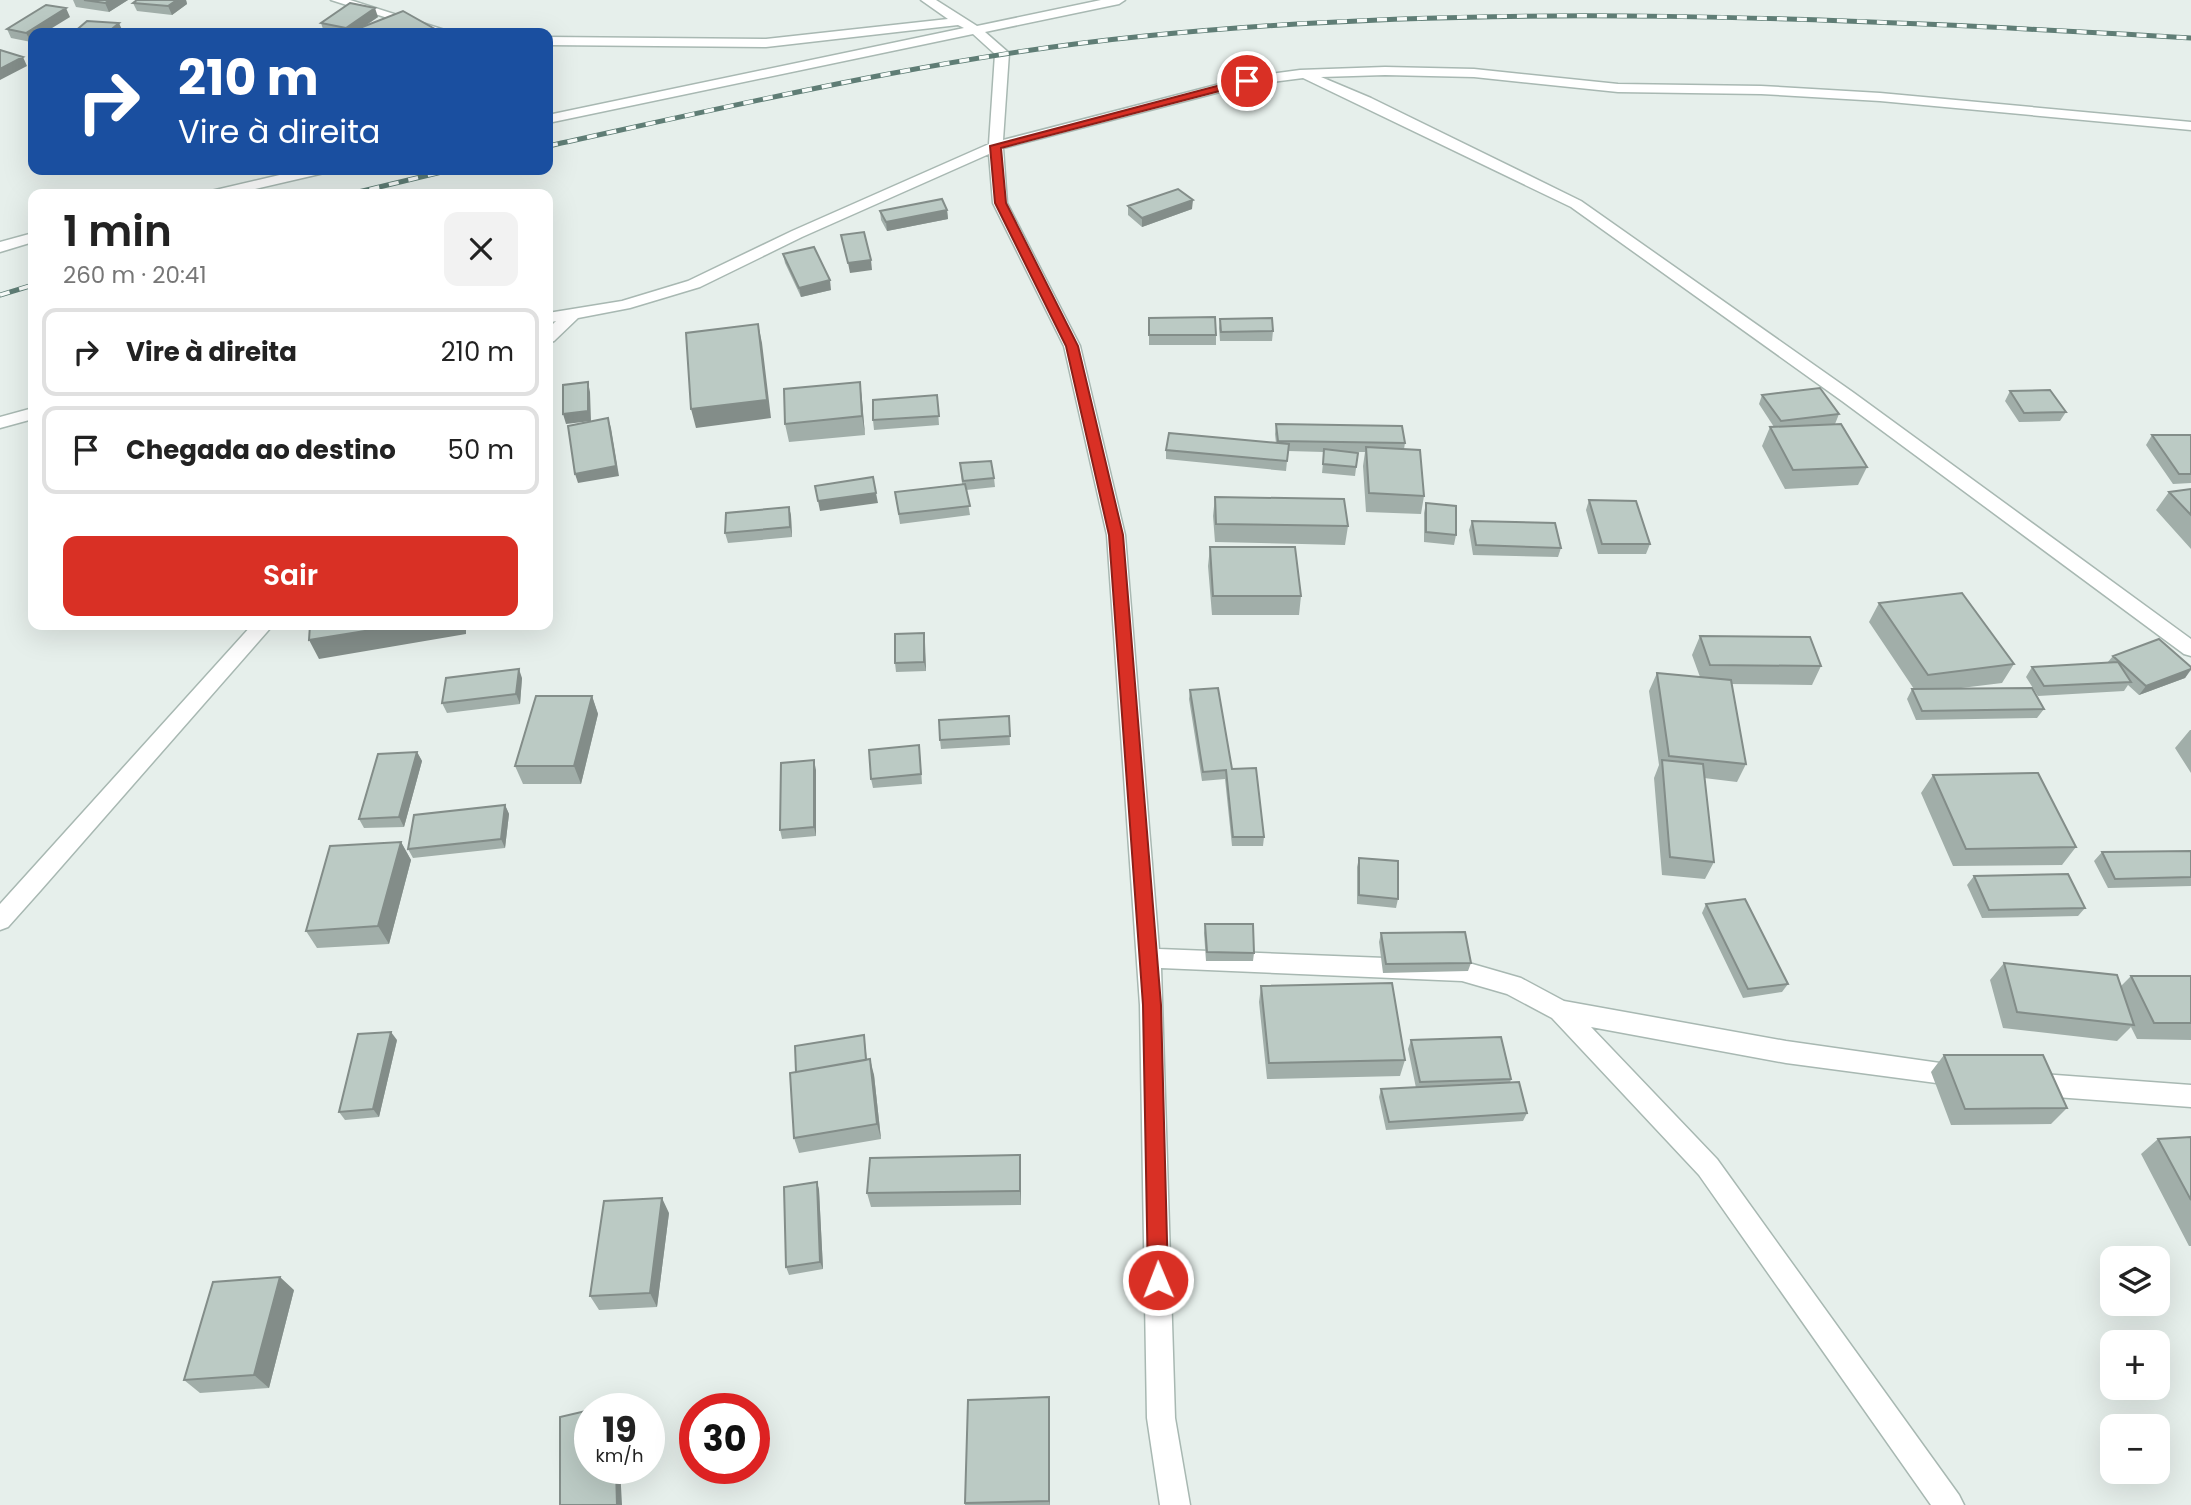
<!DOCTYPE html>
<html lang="pt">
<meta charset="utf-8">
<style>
:root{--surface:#fff;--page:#f2f2f2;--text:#222;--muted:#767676;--line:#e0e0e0;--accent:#d93025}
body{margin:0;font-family:Poppins,sans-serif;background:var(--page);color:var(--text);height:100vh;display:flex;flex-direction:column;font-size:26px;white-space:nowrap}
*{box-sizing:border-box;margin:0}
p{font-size:23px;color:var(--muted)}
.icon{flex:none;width:38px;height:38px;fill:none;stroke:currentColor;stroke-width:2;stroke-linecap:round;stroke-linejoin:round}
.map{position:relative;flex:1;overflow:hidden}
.panel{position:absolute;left:28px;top:189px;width:525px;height:441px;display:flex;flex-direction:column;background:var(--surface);border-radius:14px;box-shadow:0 7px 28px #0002}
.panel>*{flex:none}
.hud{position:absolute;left:28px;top:28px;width:525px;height:147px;border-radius:14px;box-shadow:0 7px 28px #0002;background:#1a4fa0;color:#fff;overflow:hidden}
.tools{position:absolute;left:2100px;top:1246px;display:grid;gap:14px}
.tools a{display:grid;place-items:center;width:70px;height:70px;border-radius:14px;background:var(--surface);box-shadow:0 7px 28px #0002;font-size:35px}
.speed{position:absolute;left:574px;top:1393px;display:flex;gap:14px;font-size:35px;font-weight:700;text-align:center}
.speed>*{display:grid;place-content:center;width:91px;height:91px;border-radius:50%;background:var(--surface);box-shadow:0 7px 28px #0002;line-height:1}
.speed small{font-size:18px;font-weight:400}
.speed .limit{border:10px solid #d22;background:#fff;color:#111}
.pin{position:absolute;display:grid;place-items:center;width:60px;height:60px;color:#fff;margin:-30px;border:4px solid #fff;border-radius:50%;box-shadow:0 2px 7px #0007}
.me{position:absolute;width:77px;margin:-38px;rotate:359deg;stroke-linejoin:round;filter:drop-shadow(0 0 5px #0008)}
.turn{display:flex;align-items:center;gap:24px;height:147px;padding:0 35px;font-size:32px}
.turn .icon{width:91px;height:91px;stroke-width:2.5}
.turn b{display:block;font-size:49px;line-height:60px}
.round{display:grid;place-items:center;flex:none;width:74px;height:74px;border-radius:14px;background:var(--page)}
.head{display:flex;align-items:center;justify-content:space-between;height:119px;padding:0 35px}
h1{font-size:42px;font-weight:600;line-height:52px}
.primary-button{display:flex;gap:14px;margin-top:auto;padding:14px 35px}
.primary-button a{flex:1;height:80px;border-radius:14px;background:var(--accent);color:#fff;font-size:28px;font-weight:600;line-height:80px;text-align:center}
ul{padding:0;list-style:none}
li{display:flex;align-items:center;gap:21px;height:88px;margin:0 14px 10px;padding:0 21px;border:4px solid var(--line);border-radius:14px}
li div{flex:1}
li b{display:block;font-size:26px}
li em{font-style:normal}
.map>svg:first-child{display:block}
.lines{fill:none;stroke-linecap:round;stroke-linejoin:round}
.minor-casing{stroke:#a8b8b2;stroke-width:3}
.minor{fill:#fff;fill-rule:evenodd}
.rail-casing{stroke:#5f7d75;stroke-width:5}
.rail{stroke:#f7fbf9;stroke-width:3.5;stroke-dasharray:10;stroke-linecap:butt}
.wall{fill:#a1aea9}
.shaded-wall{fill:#838d89}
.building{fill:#bbcac4;stroke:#838d89;stroke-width:2}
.route{fill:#d93025;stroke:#8d1f18;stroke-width:2}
</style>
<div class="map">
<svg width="2191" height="1505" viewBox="0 0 2191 1505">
<rect width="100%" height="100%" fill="#e6efeb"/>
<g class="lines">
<g class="minor-casing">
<path id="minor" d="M331 0H350L454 33H435Z
M921 0H936L977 26 1101 0H1125L1119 4 985 32 1009 53 1003 140 1247 77 1300 70 1385 67 1474 69 1618 84 1761 86 1880 93 2191 122V130L1880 101 1761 94 1618 92 1474 77 1385 75 1321 77 1371 98 1581 201 1854 393 2191 639V656L2184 654 1842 401 1571 207 1303 78 1247 85 1003 148 1007 203 1080 346 1125 535 1159 949 1462 961 1521 978 1564 1001 1786 1041 1968 1067 1971 1075 1968 1083 1959 1086 1786 1063 1591 1027 1717 1159 1959 1495 1964 1505H1931L1699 1175 1552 1018 1507 994 1462 981 1161 968 1175 1418 1190 1505H1160L1147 1418 1140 1005 1107 535 1064 346 993 203 989 154 802 237 700 287 630 308 578 318 554 341 548 343V329L556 321 548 323V313L622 301 688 281 792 231 989 144 995 54 973 34 548 123V115L964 28 958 25 766 47 548 45V37L766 39 948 19Z
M301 170H326L324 173 234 194H209L211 191Z
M33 233V242L0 252V242Z
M33 408V419L0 428V417Z
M252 625H273L41 890 8 927 0 930V904Z
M2029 1073 2191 1085V1107L2029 1095 2020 1092 2017 1084 2020 1076Z"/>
</g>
<use href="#minor" class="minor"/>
<g class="rail-casing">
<path id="rail" d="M548 146C745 103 943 56 1145 36 1493 1 1843 18 2191 38
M350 194 450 170
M0 295 33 285"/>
</g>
<use href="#rail" class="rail"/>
</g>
<path class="wall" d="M73 0H128L109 12 76 7Z
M137 0H186L187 4 172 15 137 11 133 3Z
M70 17 33 33V40L31 42 11 38 7 29Z
M378 17 364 27 442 33H331L324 32 321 23Z
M1128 206 1192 209 1142 227 1128 215Z
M947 210 948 219 887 231 881 220 880 211Z
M783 254 831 290 801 297 785 263Z
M1149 318 1216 335V345H1149Z
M1220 319 1273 331 1272 341H1220L1219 328Z
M860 382 865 435 789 442 785 424Z
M2010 391 2066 412 2060 421 2019 422 2005 401Z
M937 395 939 425 874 430 873 420Z
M1762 395 1839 414 1835 424 1867 467 1858 485 1785 489 1762 446 1770 427H1774L1759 404Z
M1276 424 1405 443 1404 449 1424 496 1421 514 1366 512 1363 466 1365 452H1350L1358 453 1355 476 1322 473 1324 452 1288 451 1286 471 1166 459V450L1276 443 1275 434Z
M2152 435H2191V483L2173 484 2146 445Z
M960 463 994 478 995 487 966 490 970 515 900 524 895 492 962 484Z
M2191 489V549L2156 510 2169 492Z
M1215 497 1348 526 1345 545 1215 542 1213 516Z
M1589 500 1650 544 1646 554H1598L1586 510Z
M1426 503 1456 535 1454 545 1424 542V513Z
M789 507 791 516 792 537 728 543 725 533Z
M1472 521 1561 548 1558 557 1473 555 1469 530Z
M1210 547 1301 596 1299 615H1212L1208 566Z
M1879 603 2014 664 2002 683 1953 689 2044 709 2037 718 1916 720 1907 699 1912 689H1914L1869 622Z
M924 633 926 671 896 672 895 663Z
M1700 636 1821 666 1812 685 1731 684 1746 764 1737 782 1704 778 1714 862 1705 879 1662 875 1654 778 1659 765 1649 691 1657 673 1700 677 1692 655Z
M2113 656 2191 667V670L2185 678 2139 695 2128 685 2124 691 2038 696 2026 677 2032 667 2107 663Z
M522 678 520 704 447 713 442 703Z
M1190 690 1264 837 1263 846H1232L1225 779 1202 781 1189 699Z
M592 696 598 714 581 784H523L515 766Z
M1009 716 1010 745 941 749 940 740Z
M2190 730H2191V773L2175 748Z
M417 752 422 761 404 827 364 828 359 819Z
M920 754 922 784 873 788 871 779Z
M816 770V836L782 839 780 830Z
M1933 775 2076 847 2062 865 1953 866 1921 793Z
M505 805 509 814 505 848 413 858 408 849Z
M401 842 411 860 389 944 317 948 306 931Z
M2191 851V886L2108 888 2094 861 2102 852Z
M1359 858 1398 899 1396 908 1357 904V867Z
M1974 876 2085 908 2078 916 1982 918 1967 885Z
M1706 904 1788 984 1782 992 1743 998 1702 913Z
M1205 924 1254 953 1253 961H1206L1204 933Z
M1381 933 1471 963 1468 971 1383 973 1379 942Z
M2004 963 2121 986 2131 976H2191V1040L2137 1039 2131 1027 2117 1041 2003 1028 1990 980Z
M1261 986 1405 1060 1400 1076 1267 1079 1259 1002Z
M397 1040 379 1117 345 1120 339 1112Z
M1411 1040 1511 1079 1510 1083 1527 1113 1523 1121 1386 1130 1379 1097 1381 1089 1416 1088 1408 1049Z
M865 1043 867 1060 874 1075 881 1139 799 1153 794 1138 796 1072Z
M1944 1055 2067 1108 2051 1124 1951 1125 1931 1072Z
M2191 1137V1246H2189L2141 1154 2158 1139Z
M1021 1170V1205L871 1207 867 1193Z
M817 1182 819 1190 823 1269 789 1275 786 1267Z
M669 1213 657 1307 599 1310 590 1296Z
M294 1290 269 1388 200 1393 184 1380Z
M1049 1397 1050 1505H965V1503Z"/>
<path class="shaded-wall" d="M110 0H128L109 12 105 3Z
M177 0H186L187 4 172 15 168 6Z
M66 8 70 17 44 33H33V40L31 42 26 33Z
M375 8 378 17 354 33H347L346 28Z
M119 23 123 32 121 33H107Z
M23 57 27 66 0 80V69Z
M1193 200 1192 209 1142 227V218Z
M947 210 948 219 887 231 886 222Z
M871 260 872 270 850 273 848 263Z
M830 280 831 290 801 297 799 288Z
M758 324 762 343 771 418 696 428 691 409Z
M588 382 590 392 591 421 566 424 563 414Z
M860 382 862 400 865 435 862 416Z
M608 418 611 428 619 476 578 483 575 474Z
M876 493 878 503 820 511 818 501Z
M789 507 791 516 792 537 790 527Z
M402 625H466V634L319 659 309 640Z
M924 633 925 642 926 671 924 662Z
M519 669 522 678 520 704 516 694Z
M2191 669 2185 678 2139 695 2146 686Z
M592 696 598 714 581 784 574 766Z
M417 752 422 761 404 827 399 817Z
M814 760 816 770V836L814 827Z
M505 805 509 814 505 848 501 839Z
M401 842 411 860 389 944 378 926Z
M391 1032 397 1040 379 1117 373 1109Z
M870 1059 874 1075 881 1139 877 1124Z
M1020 1155 1021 1170V1205L1020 1191Z
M817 1182 819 1190 823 1269 820 1262Z
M662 1198 669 1213 657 1307 650 1293Z
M280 1277 294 1290 269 1388 254 1375Z
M1049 1397 1050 1409V1505L1049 1501Z
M616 1468H620L622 1505H617Z"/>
<path class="building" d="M84 0H110L105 3Z
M137 0H177L168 6 133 3Z
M350 3 375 8 346 28 321 23Z
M46 5 66 8 26 33 7 29Z
M403 11 442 33H347Z
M87 21 119 23 107 33H73Z
M0 50 23 57 0 69Z
M1178 189 1193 200 1142 218 1128 206Z
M942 199 947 210 886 222 880 211Z
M864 232 871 260 848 263 841 235Z
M814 247 830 280 799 288 783 254Z
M1215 317 1216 335H1149V318Z
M1272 318 1273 331 1221 332 1220 319Z
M758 324 767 400 691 409 686 333Z
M588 382V411L563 414V385Z
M860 382 862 416 785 424 784 389Z
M1820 388 1839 414 1781 421 1762 395Z
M2050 390 2066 412 2024 413 2010 391Z
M937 395 939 416 873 420V400Z
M608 418 616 466 575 474 568 426Z
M1276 424 1402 426 1405 443 1278 441Z
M1841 424 1867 467 1793 470 1770 427Z
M1169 433 1289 444 1287 461 1166 450Z
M2152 435H2191V474H2179Z
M1366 447 1420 450 1424 496 1369 493Z
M1324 449 1358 453 1356 467 1323 464Z
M991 461 994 478 963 481 960 463Z
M873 477 876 493 818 501 815 486Z
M965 484 970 506 899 514 895 492Z
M2191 489V515L2169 492Z
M1215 497 1344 499 1348 526 1216 524Z
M1589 500 1636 501 1650 544H1602Z
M1426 503 1456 506V535L1426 532Z
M789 507 790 527 725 533 726 513Z
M1472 521 1555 523 1561 548 1476 545Z
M1210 547H1295L1301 596H1213Z
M1962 593 2014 664 1928 675 1879 603Z
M310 625H402L309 640Z
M924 633V662L895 663V634Z
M1700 636 1810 637 1821 666 1710 665Z
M2159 639 2191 667V669L2146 686 2113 656Z
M2118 662 2131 682 2044 686 2032 667Z
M519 669 516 694 442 703 446 678Z
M1657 673 1731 680 1746 764 1669 756Z
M1218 688 1232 769 1256 768 1264 837H1233L1226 770 1203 772 1190 690Z
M2032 688 2044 709 1922 711 1912 689Z
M536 696H592L574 766H515Z
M1009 716 1010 736 940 740 939 720Z
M919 745 921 774 871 779 869 750Z
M417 752 399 817 359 819 378 754Z
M814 760V827L780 830 781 763Z
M1662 760 1703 764 1714 862 1670 857Z
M2038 773 2076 847 1966 849 1933 775Z
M505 805 501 839 408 849 414 815Z
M401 842 378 926 306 931 330 846Z
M2191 851V877L2115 879 2102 852Z
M1359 858 1398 861V899L1359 895Z
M2068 874 2085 908 1989 910 1974 876Z
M1745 899 1788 984 1748 989 1706 904Z
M1205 924H1253L1254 953 1207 952Z
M1465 932 1471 963 1386 964 1381 933Z
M2004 963 2117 975 2134 1025 2017 1012Z
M2131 976H2191V1023H2154Z
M1392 983 1405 1060 1269 1063 1261 986Z
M391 1032 373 1109 339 1112 358 1034Z
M864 1035 866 1060 796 1072 795 1046Z
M1501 1037 1511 1079 1420 1082 1411 1040Z
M1944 1055H2043L2067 1108 1965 1109Z
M870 1059 877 1124 794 1138 790 1073Z
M1519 1082 1527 1113 1389 1122 1381 1089Z
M2191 1137V1200L2158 1139Z
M1020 1155V1191L867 1193 870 1158Z
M817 1182 820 1262 786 1267 784 1187Z
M662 1198 650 1293 590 1296 604 1201Z
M280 1277 254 1375 184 1380 213 1282Z
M1049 1397V1501L965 1503 968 1400Z
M614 1404V1409H594Z
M590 1410V1468H616L617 1505H560V1417Z"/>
<path class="route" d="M1247 78 1252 81 1250 83 1001 148 1006 203 1078 346 1123 535 1161 1005 1168 1280 1165 1287 1158 1290 1151 1287 1148 1280 1143 1005 1109 535 1066 346 995 203 990 146Z"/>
</svg>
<div class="tools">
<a><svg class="icon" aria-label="layers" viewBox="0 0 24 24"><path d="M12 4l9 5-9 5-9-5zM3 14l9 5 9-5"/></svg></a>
<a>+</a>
<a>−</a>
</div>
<div class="speed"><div>19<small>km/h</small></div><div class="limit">30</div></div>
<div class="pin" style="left:1247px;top:81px;background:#d93025"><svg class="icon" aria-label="arrive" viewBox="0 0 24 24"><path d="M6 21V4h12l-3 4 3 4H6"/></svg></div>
<svg class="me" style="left:1158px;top:1280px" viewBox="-20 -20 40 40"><circle r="17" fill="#d93025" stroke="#fff" stroke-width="3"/><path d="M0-11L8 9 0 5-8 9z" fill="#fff"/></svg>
<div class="hud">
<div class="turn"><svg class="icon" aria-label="right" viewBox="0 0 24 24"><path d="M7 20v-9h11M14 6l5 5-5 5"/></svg><div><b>210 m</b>Vire à direita</div></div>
</div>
<section class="panel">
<div class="head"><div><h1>1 min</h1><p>260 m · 20:41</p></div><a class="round"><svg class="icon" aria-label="close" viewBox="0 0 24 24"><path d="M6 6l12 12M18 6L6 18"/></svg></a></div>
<ul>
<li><svg class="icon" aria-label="right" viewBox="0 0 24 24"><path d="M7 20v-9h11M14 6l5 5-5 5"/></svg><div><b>Vire à direita</b></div><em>210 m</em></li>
<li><svg class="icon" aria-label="arrive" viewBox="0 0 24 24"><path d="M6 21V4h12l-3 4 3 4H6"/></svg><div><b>Chegada ao destino</b></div><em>50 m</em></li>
</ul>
<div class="primary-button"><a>Sair</a></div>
</section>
</div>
